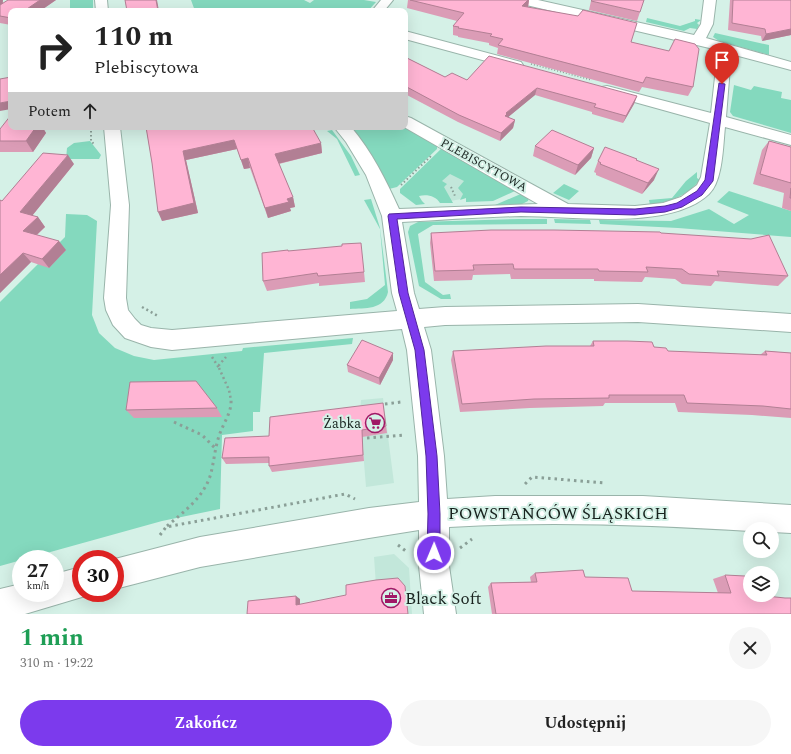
<!DOCTYPE html>
<html lang="pl">
<meta charset="utf-8">
<style>
:root{--surface:#fff;--page:#f6f6f6;--text:#222;--muted:#767676;--accent:#7c3aed}
body{margin:0;font-family:Spectral,serif;background:var(--page);color:var(--text);height:100vh;display:flex;flex-direction:column;font-size:15px;white-space:nowrap}
*{box-sizing:border-box;margin:0}
p{font-size:13px;color:var(--muted)}
.icon{flex:none;width:22px;height:22px;fill:none;stroke:currentColor;stroke-width:2;stroke-linecap:round;stroke-linejoin:round}
.map{position:relative;height:614px;overflow:hidden}
.drawer{display:flex;flex-direction:column;background:var(--surface);flex:1}
.drawer>*{flex:none}
.banner{position:absolute;left:8px;top:8px;width:400px;height:122px;border-radius:8px;box-shadow:0 4px 16px #0002;background:#fff;color:var(--text);overflow:hidden}
.tools{position:absolute;left:743px;top:522px;display:grid;gap:8px}
.tools a{display:grid;place-items:center;width:36px;height:36px;border-radius:50%;background:var(--surface);box-shadow:0 4px 16px #0002;font-size:20px}
.speed{position:absolute;left:12px;top:550px;display:flex;gap:8px;font-size:20px;font-weight:700;text-align:center}
.speed>*{display:grid;place-content:center;width:52px;height:52px;border-radius:50%;background:var(--surface);box-shadow:0 4px 16px #0002;line-height:1}
.speed small{font-size:10px;font-weight:400}
.speed .limit{border:6px solid #d22;background:#fff;color:#111}
.pin{position:absolute;display:grid;place-items:center;width:34px;height:34px;color:#fff;margin:-41px -17px;border-radius:50% 50% 50% 0;rotate:-45deg;box-shadow:0 0 4px #0007}
.pin .icon{rotate:45deg}
.me{position:absolute;width:44px;margin:-22px;rotate:1deg;stroke-linejoin:round;filter:drop-shadow(0 0 3px #0008)}
.turn{display:flex;align-items:center;gap:14px;height:84px;padding:0 20px;font-size:18px}
.turn .icon{width:52px;height:52px;stroke-width:2.5}
.turn b{display:block;font-size:28px;line-height:34px}
.then{display:flex;align-items:center;height:38px;padding:0 20px;background:#0003;gap:8px;font-size:15px}
.round{display:grid;place-items:center;flex:none;width:42px;height:42px;border-radius:21px;background:var(--page)}
.summary{display:flex;align-items:center;justify-content:space-between;height:68px;padding:0 20px}
h1{font-size:24px;font-weight:700;line-height:30px;color:#1e9e55}
.cta{display:flex;gap:8px;margin-top:auto;padding:8px 20px}
.cta a{flex:1;height:46px;border-radius:24px;background:var(--accent);color:#fff;font-size:16px;font-weight:700;line-height:46px;text-align:center}
.cta a+a{background:var(--page);color:var(--text)}
.map>svg:first-child{display:block}
.built{fill:#c2e7da}
.green{fill:#84d9be}
.lines{fill:none;stroke-linecap:round;stroke-linejoin:round}
.street-casing{stroke:#99b4aa;stroke-width:2}
.path-far3{stroke:#8a9f97;stroke-width:1.5;stroke-dasharray:1 2;stroke-linecap:butt}
.path-far2{stroke:#8a9f97;stroke-width:2;stroke-dasharray:1.5 2.5;stroke-linecap:butt}
.path-far1{stroke:#8a9f97;stroke-width:2.5;stroke-dasharray:2 3;stroke-linecap:butt}
.path{stroke:#8a9f97;stroke-width:3;stroke-dasharray:2.5 4;stroke-linecap:butt}
.street{fill:#fff;fill-rule:evenodd}
.wall{fill:#db9cb6}
.shaded-wall{fill:#b27f94}
.building{fill:#ffb5d4;stroke:#b27f94}
.route{fill:#7c3aed;stroke:#51269a}
.labels{text-anchor:middle;stroke-width:4;stroke-linejoin:round;paint-order:stroke}
.far-street-label{font-size:12px;fill:#18221e;stroke:#d5f1e7}
.poi-label{font-size:14px;fill:#18221e;stroke:#d5f1e7;text-anchor:end}
.near-street-label{font-size:17px;fill:#18221e;stroke:#d5f1e7}
.near-poi-label{font-size:17px;fill:#18221e;stroke:#d5f1e7;text-anchor:start}
</style>
<div class="map">
<svg width="791" height="614" viewBox="0 0 791 614">
<rect width="100%" height="100%" fill="#d5f1e7"/>
<path class="built" d="M445 156 490 177 466 198 446 202 414 185Z
M383 398 394 483 366 487 360 413 361 400Z
M394 554 409 568 412 614H378L374 557Z"/>
<path class="green" d="M70 0H93V9L87 11H70Z
M191 0H304L310 3 314 0H364L376 2 368 11H195Z
M647 18 680 26 695 21V19L701 20 697 23 699 25 697 29 690 28 684 31 646 22Z
M715 33 769 45V55L719 41 713 37Z
M734 85 751 90 754 86 782 92 781 98 791 100V133L733 116 730 112Z
M351 127H405L437 144V149L397 187 389 189C378 167 366 146 351 127Z
M332 130 351 156 360 175 355 176 337 139 327 131Z
M90 141 101 155 99 159H66L67 148 74 143Z
M443 147 515 187V191L493 201 466 202V198L460 200 463 194 458 188 464 181 450 174 442 181 447 184 444 187 453 203H440C436 196 427 194 419 196L422 201 425 204 416 205 400 193V189Z
M697 172V178L700 180C687 196 669 202 650 205L649 200 672 198 686 181Z
M564 184 579 191 569 200 553 193Z
M729 191 791 211V237L678 228 600 224 599 220 671 221 709 209 734 224 749 215 717 202Z
M523 193 529 198 528 201 522 204 495 205Z
M371 199 380 228 388 292C384 310 365 308 350 309V302L367 299 385 285 380 229 364 200Z
M66 214 87 215 97 221 92 315 99 333 115 348 134 356 154 360 242 351 243 348 353 338 352 344 264 353 260 412H253V431L222 435 220 509 162 521 0 566V302L65 237Z
M520 219H547V224L433 225 418 234 425 282 443 295 450 294 451 299H441L419 286 408 232 410 226 418 222Z
M554 219 590 220 591 224 555 223Z"/>
<g class="lines">
<g class="street-casing">
<path id="street" d="M95 0H107L108 11H96Z
M381 0H393L384 11H372Z
M516 0H538L694 35 701 24 704 0H716L713 24 706 38 791 62V70L731 54 726 117 791 135V145L725 127C723 145 723 181 709 194 670 231 573 216 521 216 481 217 442 220 402 222L414 293 419 309 445 307 638 304 791 314V332L638 322 445 325 424 327 431 350 444 456 447 499 495 496H643L791 505V533L772 532V529H750V531C650 525 549 521 449 527V566L456 614H424L419 566V530L369 538 200 567 115 589V559L200 537 369 508 419 502 418 456 407 350 402 329 172 350 151 347 125 338 113 325 106 310 104 298 111 205 104 127H120L129 205 126 298 128 310 135 319 141 325 151 328 172 330 397 311 392 293 382 216 366 175 346 142 334 127H351C372 152 386 180 399 209L538 204 404 127 405 116 411 118 568 204 635 206 663 203 681 197 697 185 701 177 710 123 602 93 600 90 602 87 607 86 711 113 718 50 522 4 518 3Z
M405 31 521 62 523 65 521 68 516 69 405 39Z
M81 567V593L92 594 25 614H0V589L21 584V593H55V574Z"/>
</g>
<path class="path-far3" d="M531 64 592 80"/>
<path class="path-far2" d="M91 127V141L94 144
M401 185 432 155
M451 187 455 196"/>
<path class="path-far1" d="M142 307 158 316
M212 357 219 368V365L226 357
M219 368 229 390 231 400"/>
<path class="path" d="M385 404 401 402
M174 422 202 435 215 448
M367 438 405 435
M525 484 532 477 605 483
M167 526C185 511 205 496 211 473 214 461 215 448 219 436 223 423 232 413 231 399
M160 535 166 527 345 494 355 499
M398 545 407 552
M460 548 472 539
M87 558 106 553"/>
<use href="#street" class="street"/>
</g>
<path class="wall" d="M0 0 3 3 56 0 43 9 11 11V25L0 23Z
M408 0H529L528 7 631 42 693 87 688 96 642 87 639 92 497 54 498 48 489 45V43L458 37V36L453 35V26L457 21 407 8Z
M730 0H791V35L762 41 761 36 728 30Z
M591 1 640 12 637 21 589 10Z
M405 57 445 77 467 80 637 96 634 104 623 123 592 114V112L535 95 508 117 515 120 513 128 500 141 458 122 405 94Z
M11 127H43V128L46 133 33 152H0V129Z
M146 127 321 143 322 153 279 164 293 197 295 207 290 208 291 211 268 218 250 168 244 169 237 149 186 160 198 213 162 221 152 163Z
M769 141 791 147V211L782 208 784 193 753 184 762 150Z
M535 146 594 148 591 158 575 175 533 156Z
M636 160 654 180 642 194 596 175V173L594 172 598 161Z
M74 164 32 216 38 217 45 227 37 235 66 250 49 268 31 262 0 293V200L2 201Z
M431 233H661L788 276 778 286 715 281 711 286 682 284 675 279 645 277 642 282 594 281V279H511L510 274 473 275 472 280 434 281 430 243Z
M289 251 364 272 365 282 319 286V283L267 291 263 281Z
M593 341 654 347 668 351 760 355 765 351 791 353V418L752 415 678 412 675 403H605L603 406 530 408 460 412 451 360 453 351 590 346Z
M393 353V360L380 385 348 372 347 365Z
M217 408 222 417 134 418 126 410Z
M386 426 387 433 362 437 364 461 272 472 269 466V463L226 464 222 458 269 436Z
M535 573 585 577 632 591 718 593 713 579 725 575 750 595 791 614H492L488 587 491 583 531 582 530 577Z"/>
<path class="shaded-wall" d="M0 0H3L2 15 0 12Z
M40 0H56L40 11H24Z
M156 0H157L159 11H158Z
M528 0H529L528 7 522 6Z
M791 29V35L762 41 766 34Z
M537 88 535 95 506 119 503 123 506 113Z
M637 96 634 104 623 123 626 116Z
M11 101V109L0 111V103Z
M515 120 513 128 500 141 501 133Z
M35 127H43V128L46 133 33 152 26 141Z
M234 140 237 149 186 160 198 213 162 221 158 212 183 151Z
M321 143 322 153 277 164 275 154Z
M594 148 591 158 575 175 578 165Z
M68 155 74 164 27 222 20 212Z
M248 158 250 168 244 169 241 160Z
M659 169 654 180 642 194 648 183Z
M293 197 295 207 290 208 291 211 268 218 265 208 287 199Z
M38 217 45 227 31 240 23 231Z
M59 241 66 250 49 268 42 259Z
M23 253 31 262 0 293V275Z
M393 353V360L380 385 379 378Z
M296 596 300 599V608L296 605Z"/>
<path class="building" d="M8 0H40L24 11H11V18L0 16V5Z
M125 0H156L158 11H127Z
M410 0H528L522 6 578 16 583 10 637 23 631 42 669 51 675 39 695 44 699 49 693 87 646 77 643 83 498 45 503 39 490 36 492 34 458 28 459 27 453 26 464 13Z
M592 0H644L640 12 591 1Z
M733 0H791V29L766 34 765 29 732 23Z
M41 9 51 11H39Z
M489 56 637 96 626 116 594 107 596 104 537 88 506 113 507 114 505 116 515 120 501 133 459 115 405 86V57L445 77 452 73 467 80Z
M11 77V101L0 103V79Z
M11 115V127H36L26 141H0V129Z
M146 127H312L321 143 275 154 293 197 287 199 289 202 265 208 248 158 241 160 234 140 183 151 194 203 158 212 152 163Z
M552 130 594 148 578 165 535 146Z
M769 141 791 147V183L760 174Z
M605 147 637 159 636 160 659 169 648 183 600 164 601 163 598 161Z
M43 153 68 155 20 212 38 217 23 231 59 241 42 259 23 253 0 275V200L2 201Z
M791 188V198H790Z
M491 230H554L660 232 661 233 751 239 769 235 788 276 717 271 719 276 689 274 682 269 646 267 648 272 599 271 598 269H514L513 264 473 265 474 270 435 271 431 233Z
M361 243 364 272 318 276 317 273 263 281 262 253 288 250V251L342 246V244Z
M362 340 393 353 379 378 347 365Z
M593 341H627L652 342 654 347 666 348 668 351 767 355 765 351 791 353V409L763 406 687 403 684 395H609V398L534 399 462 404 453 351 546 346H594Z
M196 381 217 408 126 410 130 382Z
M383 403 386 426 362 430 363 455 269 466V457L222 458 225 438 269 436 270 417Z
M583 570 585 577 628 578 632 591 731 593 725 575 745 576 750 591V595H757L785 598H791V614H496L491 583 537 582 535 573Z
M398 578 405 586 408 614H247L248 601 296 596V605L346 595V585L376 580Z"/>
<path class="route" d="M719 83 725 84 713 181 702 195 682 207 665 212 635 215 521 212 397 219 408 293 424 350 437 456 440 514V553L438 558 434 560 429 558 427 553 428 514 426 456 415 350 399 293 388 216 389 214 521 207 635 209 665 206 677 203 697 191 705 180Z"/>
<defs>
<g id="supermarket-ring" transform="scale(1)"><circle r="9.5" fill="#d5f1e7" stroke="#a01866" stroke-width="1.5"/><path d="M-6-5.5h2.5l.6 2H6L4.5 2H-2.5L-4.4-4H-6ZM-1.5 3.2a1.3 1.3 0 1 0 .1 0ZM3 3.2a1.3 1.3 0 1 0 .1 0Z" fill="#a01866"/></g>
<g id="office-ring" transform="scale(1)"><circle r="9.5" fill="#d5f1e7" stroke="#a01866" stroke-width="1.5"/><path d="M-6-3h4V-5.5h4V-3h4V5H-6ZM-1-4.5V-3h2v-1.5ZM-6 0V1H6V0Z" fill="#a01866"/></g>
</defs>
<g fill-rule="evenodd">
<use href="#supermarket-ring" x="375" y="423"/>
<use href="#office-ring" x="391" y="598"/>
</g>
<g class="labels">
<g class="far-street-label">
<text transform="translate(484 165) rotate(29)" y="4">PLEBISCYTOWA</text>
</g>
<g class="poi-label">
<text x="361" y="428">Żabka</text>
</g>
<g class="near-street-label">
<text x="558" y="519">POWSTAŃCÓW ŚLĄSKICH</text>
</g>
<g class="near-poi-label">
<text x="405" y="604">Black Soft</text>
</g>
</g>
</svg>
<div class="tools">
<a><svg class="icon" aria-label="search" viewBox="0 0 24 24"><circle cx="10" cy="10" r="6"/><path d="M15 15l6 6"/></svg></a>
<a><svg class="icon" aria-label="layers" viewBox="0 0 24 24"><path d="M12 4l9 5-9 5-9-5zM3 14l9 5 9-5"/></svg></a>
</div>
<div class="speed"><div>27<small>km/h</small></div><div class="limit">30</div></div>
<div class="pin" style="left:722px;top:84px;background:#d93025"><svg class="icon" aria-label="arrive" viewBox="0 0 24 24"><path d="M6 21V4h12l-3 4 3 4H6"/></svg></div>
<svg class="me" style="left:434px;top:553px" viewBox="-20 -20 40 40"><circle r="17" fill="#7c3aed" stroke="#fff" stroke-width="3"/><path d="M0-11L8 9 0 5-8 9z" fill="#fff"/></svg>
<div class="banner">
<div class="turn"><svg class="icon" aria-label="right" viewBox="0 0 24 24"><path d="M7 20v-9h11M14 6l5 5-5 5"/></svg><div><b>110 m</b>Plebiscytowa</div></div>
<div class="then">Potem<svg class="icon" aria-label="ahead" viewBox="0 0 24 24"><path d="M12 20V5M6 11l6-6 6 6"/></svg></div>
</div>
</div>
<section class="drawer">
<div class="summary"><div><h1>1 min</h1><p>310 m · 19:22</p></div><a class="round"><svg class="icon" aria-label="close" viewBox="0 0 24 24"><path d="M6 6l12 12M18 6L6 18"/></svg></a></div>
<div class="cta"><a>Zakończ</a><a>Udostępnij</a></div>
</section>
